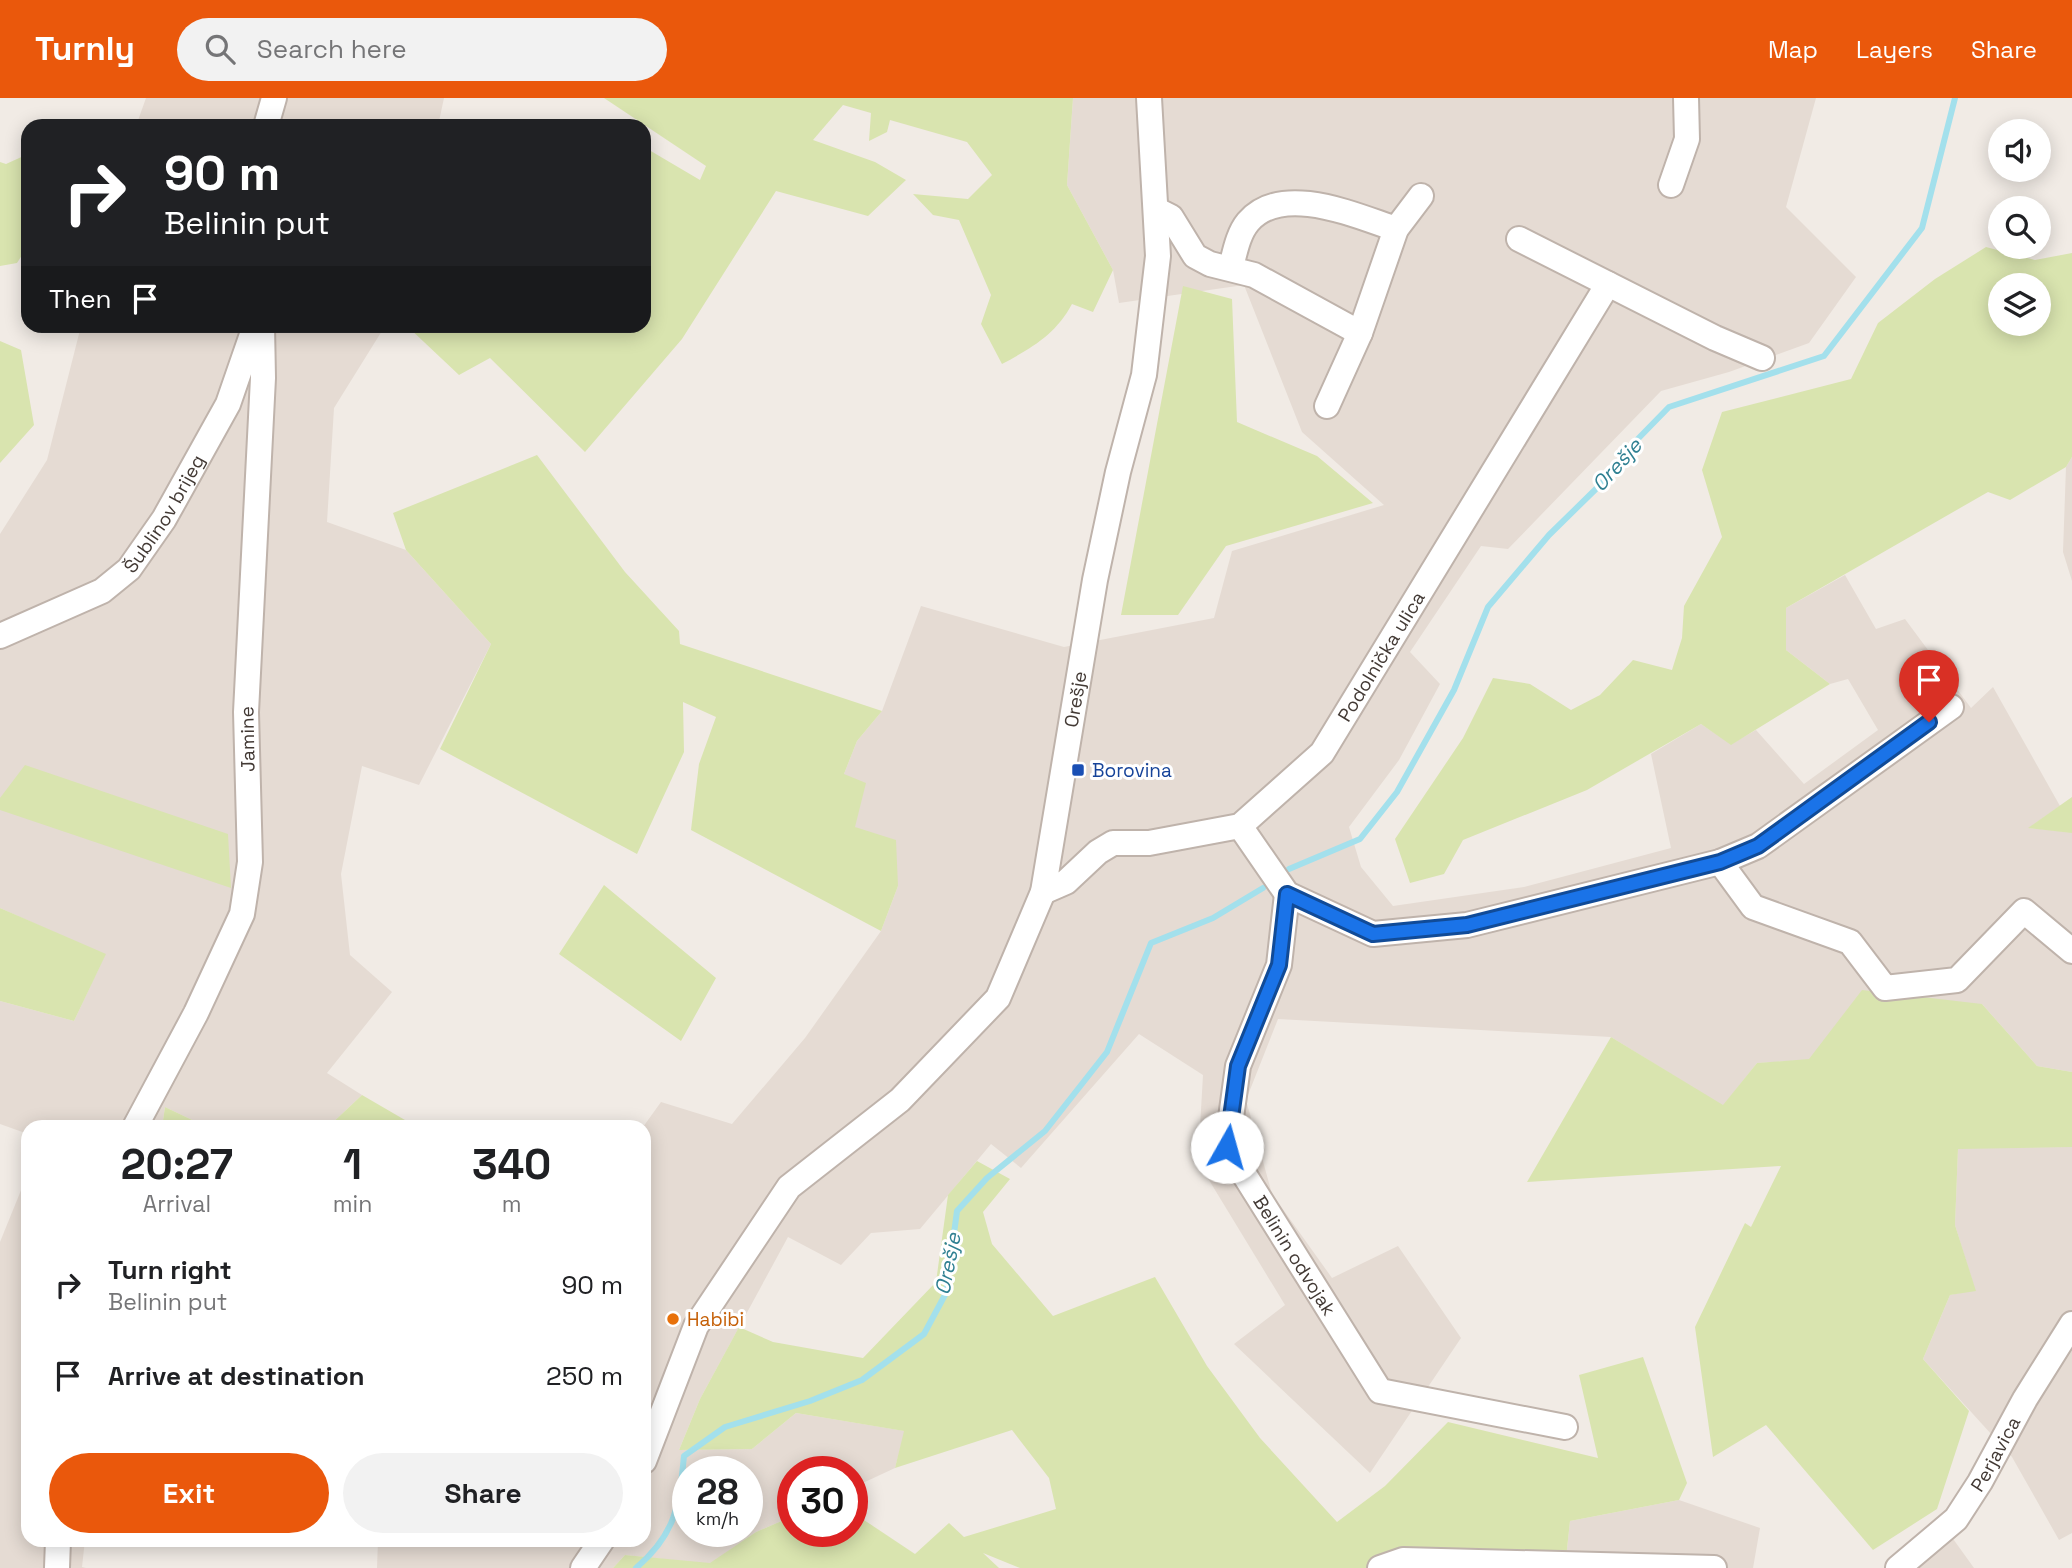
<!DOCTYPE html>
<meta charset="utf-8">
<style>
:root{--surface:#fff;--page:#f2f2f2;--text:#202124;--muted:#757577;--accent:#ea580c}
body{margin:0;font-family:"Space Grotesk",sans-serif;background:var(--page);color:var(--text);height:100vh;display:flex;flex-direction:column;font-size:26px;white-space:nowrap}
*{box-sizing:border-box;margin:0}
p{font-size:23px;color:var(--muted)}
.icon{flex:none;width:38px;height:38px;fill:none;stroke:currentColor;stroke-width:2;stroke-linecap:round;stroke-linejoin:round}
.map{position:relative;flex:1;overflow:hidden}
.drawer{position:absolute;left:21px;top:1022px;width:630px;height:427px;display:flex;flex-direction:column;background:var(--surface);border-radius:21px;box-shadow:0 4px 18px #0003}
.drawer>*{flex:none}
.hud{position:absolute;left:21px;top:21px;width:630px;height:214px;border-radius:21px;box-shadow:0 4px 18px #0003;background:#202124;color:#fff;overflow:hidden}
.tools{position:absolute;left:1988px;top:21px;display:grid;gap:14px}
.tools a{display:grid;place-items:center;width:63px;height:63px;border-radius:50%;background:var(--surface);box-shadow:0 4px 18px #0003;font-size:35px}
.speed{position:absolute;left:672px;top:1358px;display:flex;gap:14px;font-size:35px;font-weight:700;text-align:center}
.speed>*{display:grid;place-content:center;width:91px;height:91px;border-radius:50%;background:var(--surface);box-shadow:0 4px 18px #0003;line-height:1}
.speed small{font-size:18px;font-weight:400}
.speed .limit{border:10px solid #d22;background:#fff;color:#111}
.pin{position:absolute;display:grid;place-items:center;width:60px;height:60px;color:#fff;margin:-72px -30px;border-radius:50% 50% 50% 0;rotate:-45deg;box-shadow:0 0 7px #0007}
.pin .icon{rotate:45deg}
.me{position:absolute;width:77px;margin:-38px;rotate:7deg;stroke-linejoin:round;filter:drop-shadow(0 0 5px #0008)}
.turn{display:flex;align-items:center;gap:24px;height:147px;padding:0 28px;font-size:32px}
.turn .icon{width:91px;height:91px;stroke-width:2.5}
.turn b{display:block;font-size:49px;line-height:60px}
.then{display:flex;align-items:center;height:66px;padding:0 28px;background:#0003;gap:14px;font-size:26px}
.eta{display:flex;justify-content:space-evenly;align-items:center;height:119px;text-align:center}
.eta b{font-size:42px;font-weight:700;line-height:49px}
.button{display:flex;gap:14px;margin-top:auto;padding:14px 28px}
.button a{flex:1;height:80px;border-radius:42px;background:var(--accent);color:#fff;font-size:28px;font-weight:700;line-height:80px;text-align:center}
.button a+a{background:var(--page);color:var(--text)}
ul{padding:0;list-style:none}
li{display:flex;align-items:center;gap:21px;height:91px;padding:0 28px}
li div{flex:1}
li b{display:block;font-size:26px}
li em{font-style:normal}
header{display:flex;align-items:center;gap:42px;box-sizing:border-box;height:98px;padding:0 35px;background:var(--accent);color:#fff}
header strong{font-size:33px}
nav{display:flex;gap:38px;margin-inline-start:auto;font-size:24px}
.search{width:490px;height:63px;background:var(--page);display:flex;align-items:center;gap:18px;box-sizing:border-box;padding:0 24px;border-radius:38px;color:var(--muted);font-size:26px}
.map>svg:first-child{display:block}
.residential{fill:#e5dbd3;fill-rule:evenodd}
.green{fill:#d9e4af;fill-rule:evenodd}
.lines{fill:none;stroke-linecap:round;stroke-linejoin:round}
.stream{stroke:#a3e0ec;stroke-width:6}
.minor-casing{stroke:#bfb3ab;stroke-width:28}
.minor{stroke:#fff;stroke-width:24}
.route-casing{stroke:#114b97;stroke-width:18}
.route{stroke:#1a73e8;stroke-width:12}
.transit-dot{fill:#1a4fb4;stroke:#fff;stroke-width:2.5}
.food-dot{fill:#e8710a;stroke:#fff;stroke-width:2.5}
.labels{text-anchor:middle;stroke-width:6;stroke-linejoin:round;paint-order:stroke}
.street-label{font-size:19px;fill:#433a35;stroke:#fff}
.transit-label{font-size:19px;fill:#164399;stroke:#fff;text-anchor:start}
.food-label{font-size:19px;fill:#c56008;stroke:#fff;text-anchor:start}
.water-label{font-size:21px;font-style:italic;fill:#2f8092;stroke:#fff}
</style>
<header>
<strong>Turnly</strong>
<div class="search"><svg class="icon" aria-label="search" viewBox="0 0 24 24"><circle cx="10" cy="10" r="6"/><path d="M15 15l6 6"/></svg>Search here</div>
<nav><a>Map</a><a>Layers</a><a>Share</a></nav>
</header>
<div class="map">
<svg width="2072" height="1470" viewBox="0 0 2072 1470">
<rect width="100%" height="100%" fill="#f1ebe5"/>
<path class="residential" d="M146 0H444L438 28H136Z
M1073 0H1816L1786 109 1856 179 1809 245 1729 274 1661 293 1508 451 1481 448 1410 554 1440 586 1399 662 1349 729 1361 769 1393 808 1524 789 1671 750 1651 656 1701 626 1731 646 1756 632 1804 686 1878 632 1848 581 1830 586 1786 552V510L1845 477 1876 531 1905 521 1971 610 1993 589 2060 708 2029 730 2072 734V974L2037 968 1982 906 1809 962 1757 965 1723 1008 1611 939 1278 921 1246 1002 1272 1096 1332 1180 1398 1148 1461 1240 1370 1375 1234 1246 1285 1207 1198 1064 1203 977 1139 936 1021 1070 991 1046 920 1131 871 1135 841 1167 788 1139 700 1301 679 1352 752 1351 796 1315 905 1333 895 1370 852 1390V1374H793V1418L756 1434 710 1466 625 1457 613 1470H377L378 1442H644L643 1029 661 1004 732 1026 805 940 881 833 898 788 855 729 844 676 857 643 882 613 921 508 1064 549 1214 520 1232 453 1384 407 1302 334 1244 187 1119 205 1113 172 1067 87ZM688 1374H747V1433H688Z
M81 228H385L334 310 327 424 406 452 491 546 419 687 362 668 341 776 350 857 392 894 327 975 362 997 329 1028 307 1023 303 1029H207L165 1009 162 1029H28V1036L0 1026V903L74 923 105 857 0 810V436L47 362Z
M2072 359V483L2063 454 2066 369Z
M2072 1049V1435L2059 1442 2012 1359 1923 1261 1950 1197 1975 1192 1955 1127 1958 1050Z
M28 1075V1442H85L82 1469 86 1470H0V1144Z
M1679 1402 1760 1430 1753 1470H1565L1570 1423Z
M1951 1438 1974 1470H1909Z"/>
<path class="green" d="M604 0H1073L1067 87 1113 172 1093 214 1072 206C1056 236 1032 250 1002 266L981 226 991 197 959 122 933 117 913 96 968 101 992 77 967 44 890 22 887 34 869 43 871 15 843 7 813 42 875 64 906 82 868 118 776 93 682 241 585 354 490 260 459 277 407 228H644V49L700 82 706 68Z
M28 56V148L17 165 0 168V64L6 66Z
M1986 149 2035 162 2072 155V359L2066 369 2010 402 1988 394 1786 510V552L1830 586 1731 647 1701 626 1587 692 1463 742 1444 776 1410 785 1395 741 1463 640 1493 580 1530 586 1571 612 1600 597 1633 562 1672 572 1682 540 1684 508 1722 439 1702 372 1722 314 1851 281 1878 225 1935 181ZM2000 187H2039V226H2000Z
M1183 188 1232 201 1237 324 1317 358 1373 405 1226 448 1178 517H1121Z
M0 243 21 252 34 327 0 365Z
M537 357 625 474 679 533 680 546 882 613 857 643 844 676 866 685 855 729 896 742 898 788 881 833 691 732 699 666 716 619 683 604 684 654 637 756 440 651 491 546 406 452 393 415Z
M25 667 228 736 231 790 0 712V700Z
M2072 699V735L2028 730Z
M604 787 716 880 681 943 559 856Z
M0 810 106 856 74 923 0 903Z
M1862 892 1982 906 2037 968 2072 974V1049L1958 1051 1955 1127 1976 1193 1950 1197 1923 1261 1969 1313 1937 1411 1873 1452 1766 1327 1713 1359 1695 1229 1745 1125 1751 1129 1781 1068 1527 1084 1611 939 1723 1007 1757 965 1809 961Z
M362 997 417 1029H303L306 1023 329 1028Z
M165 1009 207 1029H162Z
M977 1063 1010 1081 983 1114 992 1146 1053 1218 1155 1179 1207 1268 1260 1340 1337 1424 1385 1388 1448 1324 1598 1360 1579 1277 1643 1259 1687 1385 1679 1402 1570 1423 1565 1470H1020L983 1455 999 1470H613L625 1457 710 1465 756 1434 793 1418V1433H852V1414L915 1456 949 1425 964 1439 1056 1411 1049 1380 1012 1332 895 1370 904 1333 796 1315 752 1351 679 1352 700 1301 739 1229 773 1244 863 1260 936 1184 948 1097Z"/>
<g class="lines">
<path class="stream" d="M1289 771 1360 741 1397 694 1454 592 1488 509 1549 437 1602 385 1629 350 1669 309 1824 258 1922 130 1955 0
M636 1470C676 1436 679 1408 684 1358L725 1329 810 1303 862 1282 924 1236 946 1195 957 1113 987 1080 1045 1033 1107 954 1151 845 1213 820 1263 790"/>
<g class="minor-casing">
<g id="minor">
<path d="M266 28 274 0"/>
<path d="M1671 87 1687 41 1686 0"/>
<path d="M1157 112 1171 119 1195 158 1210 166 1254 177 1360 235"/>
<path d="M1519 141 1715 240 1762 260"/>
<path d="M1231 169C1235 154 1238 136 1248 124 1282 84 1356 118 1396 131"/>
<path d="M1327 308 1360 235 1396 131 1421 98"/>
<path id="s1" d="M0 538 102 493 129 471 164 421 228 306 255 228"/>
<path d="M1240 728 1287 796 1373 836 1467 827 1720 764 1758 748 1951 609"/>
<path d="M1720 764 1753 809 1850 844 1885 890 1957 882 2024 813 2072 853"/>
<path id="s2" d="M1043 794 1066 784 1098 754 1113 745H1149L1240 728 1322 655 1608 186"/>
<path id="s3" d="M1287 796 1279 867 1238 968 1227 1049 1380 1293 1565 1329"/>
<path d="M135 1029 196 915 242 816 250 764 246 614 263 280 262 228"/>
<path id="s4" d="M644 1363 696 1228 789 1089 900 1002 998 900 1043 794 1095 482 1118 374 1144 277 1158 158 1149 0"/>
<path d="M57 1470 58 1442"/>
<path d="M583 1470 602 1442"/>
<path d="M1380 1470 1403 1462 1714 1470"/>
<path id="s5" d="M1898 1470 1956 1421 1980 1384 2025 1301 2072 1226"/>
</g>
</g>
<use href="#minor" class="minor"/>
</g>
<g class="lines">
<g class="route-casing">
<path id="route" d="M1227 1049 1238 968 1279 867 1287 796 1373 836 1467 827 1720 764 1758 748 1929 624"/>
</g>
<use href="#route" class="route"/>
</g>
<rect class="transit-dot" x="1071" y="665" width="14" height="14" rx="3.5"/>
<circle class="food-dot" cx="673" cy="1221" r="7"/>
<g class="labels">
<g class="street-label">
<text dy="7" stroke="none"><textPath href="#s1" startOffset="212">Šublinov brijeg</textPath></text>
<text dy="7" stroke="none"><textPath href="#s2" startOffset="438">Podolnička ulica</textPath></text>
<text dy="7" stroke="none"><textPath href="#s4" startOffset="905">Orešje</textPath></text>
<text transform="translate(247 641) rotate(-91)" y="7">Jamine</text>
<text dy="7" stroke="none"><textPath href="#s3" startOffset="390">Belinin odvojak</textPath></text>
<text dy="7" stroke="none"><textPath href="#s5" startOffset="152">Perjavica</textPath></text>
</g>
<g class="transit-label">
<text x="1092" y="679">Borovina</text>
</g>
<g class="food-label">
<text x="687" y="1228">Habibi</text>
</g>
<g class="water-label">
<text transform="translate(1617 367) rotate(-48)" y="7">Orešje</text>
<text transform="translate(948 1166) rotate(-79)" y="7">Orešje</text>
</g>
</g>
</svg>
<div class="tools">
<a><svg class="icon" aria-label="sound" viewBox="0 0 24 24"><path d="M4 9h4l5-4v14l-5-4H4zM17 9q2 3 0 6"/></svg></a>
<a><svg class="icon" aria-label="search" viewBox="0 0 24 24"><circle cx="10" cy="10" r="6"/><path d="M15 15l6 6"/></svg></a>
<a><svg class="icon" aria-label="layers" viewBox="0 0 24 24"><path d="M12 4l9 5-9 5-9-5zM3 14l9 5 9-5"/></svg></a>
</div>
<div class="speed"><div>28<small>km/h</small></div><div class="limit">30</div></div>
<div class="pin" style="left:1929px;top:624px;background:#d93025"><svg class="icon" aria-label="arrive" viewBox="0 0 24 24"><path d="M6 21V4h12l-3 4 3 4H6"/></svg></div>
<svg class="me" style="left:1227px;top:1049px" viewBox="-20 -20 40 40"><circle r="19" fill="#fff"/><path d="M0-13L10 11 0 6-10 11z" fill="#1a73e8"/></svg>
<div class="hud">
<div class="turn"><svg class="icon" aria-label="right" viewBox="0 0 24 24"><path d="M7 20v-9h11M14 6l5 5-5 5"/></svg><div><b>90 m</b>Belinin put</div></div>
<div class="then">Then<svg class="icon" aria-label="arrive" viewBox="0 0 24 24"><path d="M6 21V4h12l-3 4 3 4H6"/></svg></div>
</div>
<section class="drawer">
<div class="eta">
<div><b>20:27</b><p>Arrival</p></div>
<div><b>1</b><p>min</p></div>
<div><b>340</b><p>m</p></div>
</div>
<ul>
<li><svg class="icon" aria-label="right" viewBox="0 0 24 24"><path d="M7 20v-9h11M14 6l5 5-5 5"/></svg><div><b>Turn right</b><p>Belinin put</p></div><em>90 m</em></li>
<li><svg class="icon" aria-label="arrive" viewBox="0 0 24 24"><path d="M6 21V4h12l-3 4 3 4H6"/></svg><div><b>Arrive at destination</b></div><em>250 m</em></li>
</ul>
<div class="button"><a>Exit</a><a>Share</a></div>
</section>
</div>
